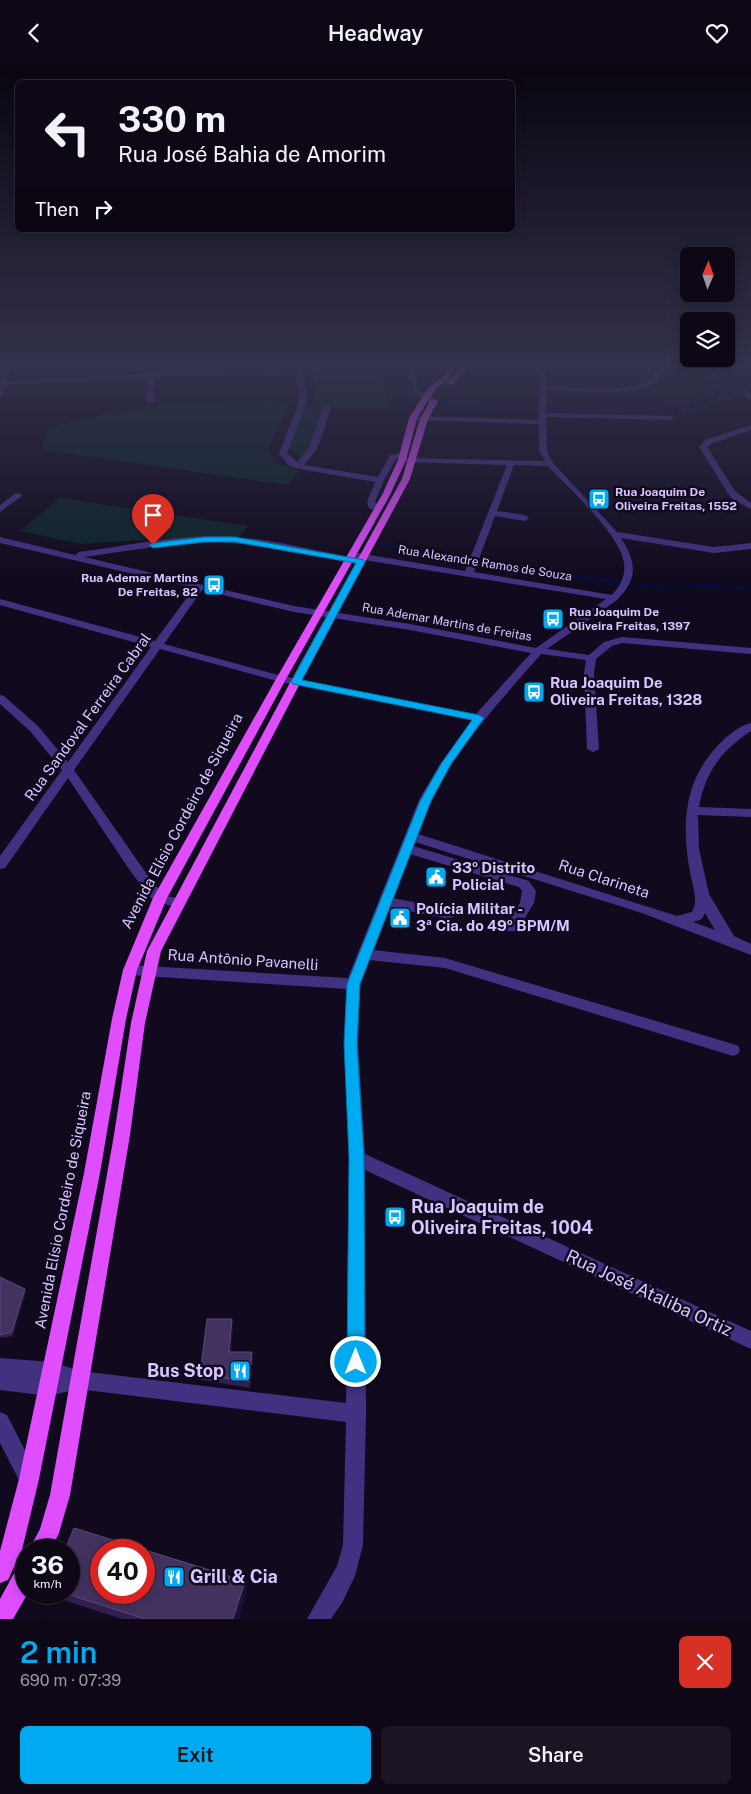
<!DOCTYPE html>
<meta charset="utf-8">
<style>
:root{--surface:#0d0716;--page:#1b1523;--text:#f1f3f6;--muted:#9a99a1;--line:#2d2835;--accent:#00aaf1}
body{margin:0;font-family:"Public Sans",sans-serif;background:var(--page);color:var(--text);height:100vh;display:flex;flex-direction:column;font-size:19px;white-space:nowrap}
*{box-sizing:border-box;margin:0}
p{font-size:16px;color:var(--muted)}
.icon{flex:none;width:28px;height:28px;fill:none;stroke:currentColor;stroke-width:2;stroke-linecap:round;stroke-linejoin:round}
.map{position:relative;height:1554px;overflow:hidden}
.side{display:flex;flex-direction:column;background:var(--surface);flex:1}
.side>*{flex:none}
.banner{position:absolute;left:15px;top:15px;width:500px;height:152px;border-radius:8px;box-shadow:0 2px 12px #0003,0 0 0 1px var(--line);background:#0d0716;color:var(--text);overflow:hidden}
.needle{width:32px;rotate:2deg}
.fabs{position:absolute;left:680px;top:182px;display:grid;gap:10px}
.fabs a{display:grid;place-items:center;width:55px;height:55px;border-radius:8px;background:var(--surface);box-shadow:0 2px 12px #0003,0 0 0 1px var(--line);font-size:25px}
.speed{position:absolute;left:15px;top:1474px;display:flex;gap:10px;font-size:25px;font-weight:700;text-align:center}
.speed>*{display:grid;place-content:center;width:65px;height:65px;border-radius:50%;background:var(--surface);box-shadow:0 2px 12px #0003,0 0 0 1px var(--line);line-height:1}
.speed small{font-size:12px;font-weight:400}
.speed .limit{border:8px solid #d22;background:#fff;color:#111}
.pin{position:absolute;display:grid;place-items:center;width:42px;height:42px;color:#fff;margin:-51px -21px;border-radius:50% 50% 50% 0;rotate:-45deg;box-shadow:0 0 5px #0007}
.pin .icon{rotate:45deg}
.me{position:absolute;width:55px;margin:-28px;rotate:0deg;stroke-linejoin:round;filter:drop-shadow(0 0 4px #0008)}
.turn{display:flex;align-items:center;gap:18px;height:105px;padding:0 20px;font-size:22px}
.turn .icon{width:65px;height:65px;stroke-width:2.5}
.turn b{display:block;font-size:35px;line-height:42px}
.then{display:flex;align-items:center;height:48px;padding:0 20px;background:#0003;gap:10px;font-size:19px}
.round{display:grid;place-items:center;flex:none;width:52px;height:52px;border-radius:8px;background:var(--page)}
.summary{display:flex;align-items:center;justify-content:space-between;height:85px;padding:0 20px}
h1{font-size:30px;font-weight:600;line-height:38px;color:var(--accent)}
.action{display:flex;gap:10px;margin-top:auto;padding:10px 20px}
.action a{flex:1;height:58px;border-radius:8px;background:var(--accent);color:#111;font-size:20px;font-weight:600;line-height:58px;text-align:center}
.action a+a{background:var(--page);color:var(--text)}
header{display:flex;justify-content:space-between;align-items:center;height:65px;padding:0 20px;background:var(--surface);font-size:22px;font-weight:600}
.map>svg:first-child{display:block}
.green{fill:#0c2328}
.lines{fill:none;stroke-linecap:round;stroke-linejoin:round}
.stream-far1{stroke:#040e3b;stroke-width:2.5}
.stream{stroke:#040e3b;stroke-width:3}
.path{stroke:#21a4b8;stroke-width:1;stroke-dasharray:1 2.5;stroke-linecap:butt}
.minor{fill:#423081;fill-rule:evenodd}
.major{fill:#df4dff;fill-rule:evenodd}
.wall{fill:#31204d}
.shaded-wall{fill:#1d1032}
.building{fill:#433260;stroke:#5a4979;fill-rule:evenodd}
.route{fill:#00aaf1;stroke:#006e9d}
.labels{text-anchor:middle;stroke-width:5;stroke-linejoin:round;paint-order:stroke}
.far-poi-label{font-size:12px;font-weight:bold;fill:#d7c6ff;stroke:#11091d;text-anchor:start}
.far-street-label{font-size:12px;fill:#d7c6ff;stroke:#11091d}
.poi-label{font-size:15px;font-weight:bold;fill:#d7c6ff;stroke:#11091d;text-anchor:start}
.street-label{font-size:15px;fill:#d7c6ff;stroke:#11091d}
.near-poi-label{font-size:18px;font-weight:bold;fill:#d7c6ff;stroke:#11091d;text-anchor:start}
.near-street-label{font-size:18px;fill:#d7c6ff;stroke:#11091d}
</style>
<header><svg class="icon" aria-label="back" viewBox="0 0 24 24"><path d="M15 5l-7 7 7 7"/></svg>Headway<svg class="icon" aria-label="heart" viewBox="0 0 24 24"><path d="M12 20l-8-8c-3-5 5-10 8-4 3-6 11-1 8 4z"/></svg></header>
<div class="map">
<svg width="751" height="1554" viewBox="0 0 751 1554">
<rect width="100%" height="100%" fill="#11091d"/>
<path class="green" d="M312 300H375L391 344 324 342 311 384 302 395 289 383 303 341H313L316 321Z
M267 335 289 337V341L267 385 276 398 300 406 288 420 42 385 48 363 97 351 162 340 164 338Z
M60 433 248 461 238 473 205 471 80 479 20 466Z"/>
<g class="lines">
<path class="stream-far1" d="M444 338C513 342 585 350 654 343 687 339 719 330 751 322"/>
<path class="stream" d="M381 480 508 504H527L628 519 668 522 707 520 751 523"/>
<path class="path" d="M421 308 438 306
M471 309 533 311
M713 321V329
M678 348 738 330"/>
<path class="minor" d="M6 300H12L8 316 149 309 150 300H156V309L294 302V300H300L308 329 306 340 287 388 297 397 309 383 323 343 327 341 331 343 317 384 304 400 378 412 390 390 404 387 408 389 396 394 384 415 375 437 382 443 378 446 369 443 367 437 375 417 295 403 287 399 279 388 298 340 300 329 295 306 155 313 154 337 150 339 146 337 148 313 6 320 4 329 0 331V316Z
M405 300H411L420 326 437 334V338H431L414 329Z
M540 300H546V321C576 322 627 330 653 313L654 300H660C661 305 662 311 658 315 644 333 569 326 546 325V348L671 351 675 353 671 355 546 352 547 386 553 398 617 467 714 482 751 478V484L714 488 621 473C636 497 639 513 617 535L547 584 589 590 604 577 622 572 751 583V589L622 578 612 581 596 594 594 608 599 684 593 687 587 684 584 608 586 595 541 589C501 635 460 679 432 733 426 745 422 757 418 769L677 851 692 847C699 834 692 820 690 807 682 764 683 722 712 687 721 676 737 661 751 658V666C722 685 705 707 699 742L751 744V752L698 750 699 784 709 829 734 871 751 879V890L642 848 415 777 413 781 529 816 536 826 534 838 517 866H507L505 863 520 838 522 826 519 822 410 789 393 833 448 844 453 846 455 849 453 852 448 854 390 842 373 885 445 893 733 979 738 981 740 985 738 989 733 991 445 903 369 895 360 919 358 979 365 1089 751 1266V1284L365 1105 366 1349 363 1480 355 1511 342 1538 331 1554H307L337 1501 343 1480 346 1357 78 1324 49 1331 0 1325V1293L52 1297 80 1306 346 1338 349 1093 344 979 346 924 130 910 125 909 123 905 125 901 130 900 348 913 419 735 440 699 472 655 281 617 160 584 74 705 153 818 166 831 183 834 185 837 183 840 178 842 164 839 150 832 131 807 68 713 5 803 0 804V791L62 705 30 666 0 639V630L4 631 38 661 68 697 151 582 0 540V534L155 576 194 523 0 478V472L75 490 79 487C125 481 172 470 219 471 263 472 307 484 350 492L347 490 352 487 465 506 507 400 402 397 398 395 402 393 545 396 539 386V359L413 355 409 353 413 351 539 355ZM514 400 548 401C569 424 620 469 624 498 626 511 620 521 612 530L474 507 495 451 525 456 529 453 525 450 497 446ZM219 477 273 482 361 500 366 497 358 494 606 534 536 583 410 559 294 541 84 492 167 480ZM202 525 294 547 410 565 531 588 476 649 282 611 164 579ZM705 848 715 865 693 857 702 854Z
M740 300H751V302C739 304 720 304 713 315L708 314C713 302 728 302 740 300Z
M744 326 751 328V335L744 330Z
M751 360V365L711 379 707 382 735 426 751 438V444L734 435 729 430 699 382 705 375Z
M16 428 23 430 0 447V440Z
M0 1347 7 1350 36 1407 39 1414 36 1421 29 1424 22 1421 0 1378Z"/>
<path class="major" d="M450 300H456L449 313 434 326 417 353 406 395 390 430 286 614 167 833 137 905 126 954 100 1108 39 1414 22 1485 8 1515 0 1518V1486L19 1414 84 1108 112 954 123 905 153 833 276 614 382 430 398 395 409 353 428 323 444 311Z
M461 300H467L462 309 451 320H447L445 319 457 307Z
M431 334 438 336 428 354 410 414 310 599 161 886 145 958 130 1070 70 1430 59 1468 51 1485H29L40 1464 50 1430 114 1070 131 958 147 886 300 599 402 414 420 354Z
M26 1498 28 1528 13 1554H0V1534L18 1501Z"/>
</g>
<path class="wall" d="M0 1212 26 1227 13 1271 1 1273 0 1271Z
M232 1254 233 1260 231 1287 253 1293 250 1323 201 1315 200 1309Z
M247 1526 238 1554H122L54 1532 52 1528Z"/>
<path class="shaded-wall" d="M25 1224 26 1227 13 1271 12 1267Z
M232 1254 233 1260 230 1293 229 1287Z
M252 1287 253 1293 250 1323 249 1317Z
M245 1516 247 1526 238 1554H233Z"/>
<path class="building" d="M0 1212 25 1224 12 1267 0 1270Z
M207 1254H232L229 1287H252L249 1317 200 1309Z
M74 1463 245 1516 233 1554H145L64 1528H69V1485H65ZM101 1485H144V1528H101Z"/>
<linearGradient id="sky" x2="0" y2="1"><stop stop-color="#090510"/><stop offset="0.58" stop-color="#32324c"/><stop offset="1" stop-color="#32324c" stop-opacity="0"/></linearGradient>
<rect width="751" height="517" fill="url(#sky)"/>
<path class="route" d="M204 472H235L364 495 365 497 302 615 479 650 484 653 451 699 431 736 360 919 357 979 364 1093 365 1297 362 1303 356 1306 350 1303 347 1297 349 1093 344 979 347 919 420 736 441 699 472 655 293 619 291 617 356 498 235 477H204L153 483 149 480 153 478Z"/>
<defs>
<g id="bus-square" transform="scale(1.125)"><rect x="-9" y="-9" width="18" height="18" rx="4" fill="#00aaf1" stroke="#11091d"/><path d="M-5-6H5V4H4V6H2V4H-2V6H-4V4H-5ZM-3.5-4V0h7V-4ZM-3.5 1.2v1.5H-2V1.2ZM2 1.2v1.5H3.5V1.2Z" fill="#fff"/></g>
<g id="civic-square" transform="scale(1.125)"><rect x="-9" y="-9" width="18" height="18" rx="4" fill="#00aaf1" stroke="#11091d"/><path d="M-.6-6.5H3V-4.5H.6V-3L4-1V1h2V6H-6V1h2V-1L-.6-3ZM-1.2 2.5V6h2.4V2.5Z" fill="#fff"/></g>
<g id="restaurant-square" transform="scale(1.125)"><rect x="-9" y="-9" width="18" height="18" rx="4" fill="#00aaf1" stroke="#11091d"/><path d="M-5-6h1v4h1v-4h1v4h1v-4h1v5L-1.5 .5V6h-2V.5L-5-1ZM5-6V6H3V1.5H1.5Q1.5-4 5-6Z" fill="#fff"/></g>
</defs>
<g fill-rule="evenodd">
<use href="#bus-square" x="599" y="434"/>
<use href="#bus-square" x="214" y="520"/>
<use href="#bus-square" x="553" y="554"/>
<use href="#bus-square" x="534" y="627"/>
<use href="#civic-square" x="436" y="812"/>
<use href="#civic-square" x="400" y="853"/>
<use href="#bus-square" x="395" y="1152"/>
<use href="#restaurant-square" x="240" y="1306"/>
<use href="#restaurant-square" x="174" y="1512"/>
</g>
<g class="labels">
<g class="far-poi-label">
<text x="615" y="431">Rua Joaquim De<tspan x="615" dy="14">Oliveira Freitas, 1552</tspan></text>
<text x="198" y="517" text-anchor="end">Rua Ademar Martins<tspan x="198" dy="14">De Freitas, 82</tspan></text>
<text x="569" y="551">Rua Joaquim De<tspan x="569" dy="14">Oliveira Freitas, 1397</tspan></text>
</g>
<g class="far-street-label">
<text transform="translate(485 498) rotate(9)" y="4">Rua Alexandre Ramos de Souza</text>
<text transform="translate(447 557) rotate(10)" y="4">Rua Ademar Martins de Freitas</text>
</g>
<g class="poi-label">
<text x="550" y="623">Rua Joaquim De<tspan x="550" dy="17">Oliveira Freitas, 1328</tspan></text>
<text x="452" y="808">33º Distrito<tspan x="452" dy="17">Policial</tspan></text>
<text x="416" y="849">Polícia Militar -<tspan x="416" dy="17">3ª Cia. do 49º BPM/M</tspan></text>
</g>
<g class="street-label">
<text transform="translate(88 652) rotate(-54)" y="5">Rua Sandoval Ferreira Cabral</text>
<text transform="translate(182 756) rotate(-62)" y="5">Avenida Elísio Cordeiro de Siqueira</text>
<text transform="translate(604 814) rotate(18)" y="5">Rua Clarineta</text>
<text transform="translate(243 895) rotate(4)" y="5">Rua Antônio Pavanelli</text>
<text transform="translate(63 1145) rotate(-79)" y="5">Avenida Elísio Cordeiro de Siqueira</text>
</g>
<g class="near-poi-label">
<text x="411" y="1148">Rua Joaquim de<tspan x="411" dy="21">Oliveira Freitas, 1004</tspan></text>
<text x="224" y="1312" text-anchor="end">Bus Stop</text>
<text x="190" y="1518">Grill &amp; Cia</text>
</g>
<g class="near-street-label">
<text transform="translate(649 1228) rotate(25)" y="6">Rua José Ataliba Ortiz</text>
</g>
</g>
</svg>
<div class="fabs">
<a><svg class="needle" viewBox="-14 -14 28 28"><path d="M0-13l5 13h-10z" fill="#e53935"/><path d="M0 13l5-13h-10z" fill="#9a99a1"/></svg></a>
<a><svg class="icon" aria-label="layers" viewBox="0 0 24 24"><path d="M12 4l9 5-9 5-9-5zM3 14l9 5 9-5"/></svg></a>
</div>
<div class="speed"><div>36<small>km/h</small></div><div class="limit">40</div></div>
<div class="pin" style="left:153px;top:480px;background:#d93025"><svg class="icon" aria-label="arrive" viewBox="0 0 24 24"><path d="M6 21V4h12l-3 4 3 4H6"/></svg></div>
<svg class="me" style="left:356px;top:1297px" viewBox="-20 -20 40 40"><circle r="17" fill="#00aaf1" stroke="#fff" stroke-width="3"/><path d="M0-11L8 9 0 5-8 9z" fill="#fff"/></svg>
<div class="banner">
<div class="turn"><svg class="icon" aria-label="left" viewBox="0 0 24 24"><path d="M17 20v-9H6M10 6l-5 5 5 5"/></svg><div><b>330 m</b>Rua José Bahia de Amorim</div></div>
<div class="then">Then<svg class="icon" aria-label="right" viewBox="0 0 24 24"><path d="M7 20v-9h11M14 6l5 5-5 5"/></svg></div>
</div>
</div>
<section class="side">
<div class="summary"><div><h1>2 min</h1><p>690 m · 07:39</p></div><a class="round" style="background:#d93025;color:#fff"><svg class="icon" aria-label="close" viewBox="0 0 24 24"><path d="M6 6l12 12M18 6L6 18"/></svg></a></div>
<div class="action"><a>Exit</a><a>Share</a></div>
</section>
